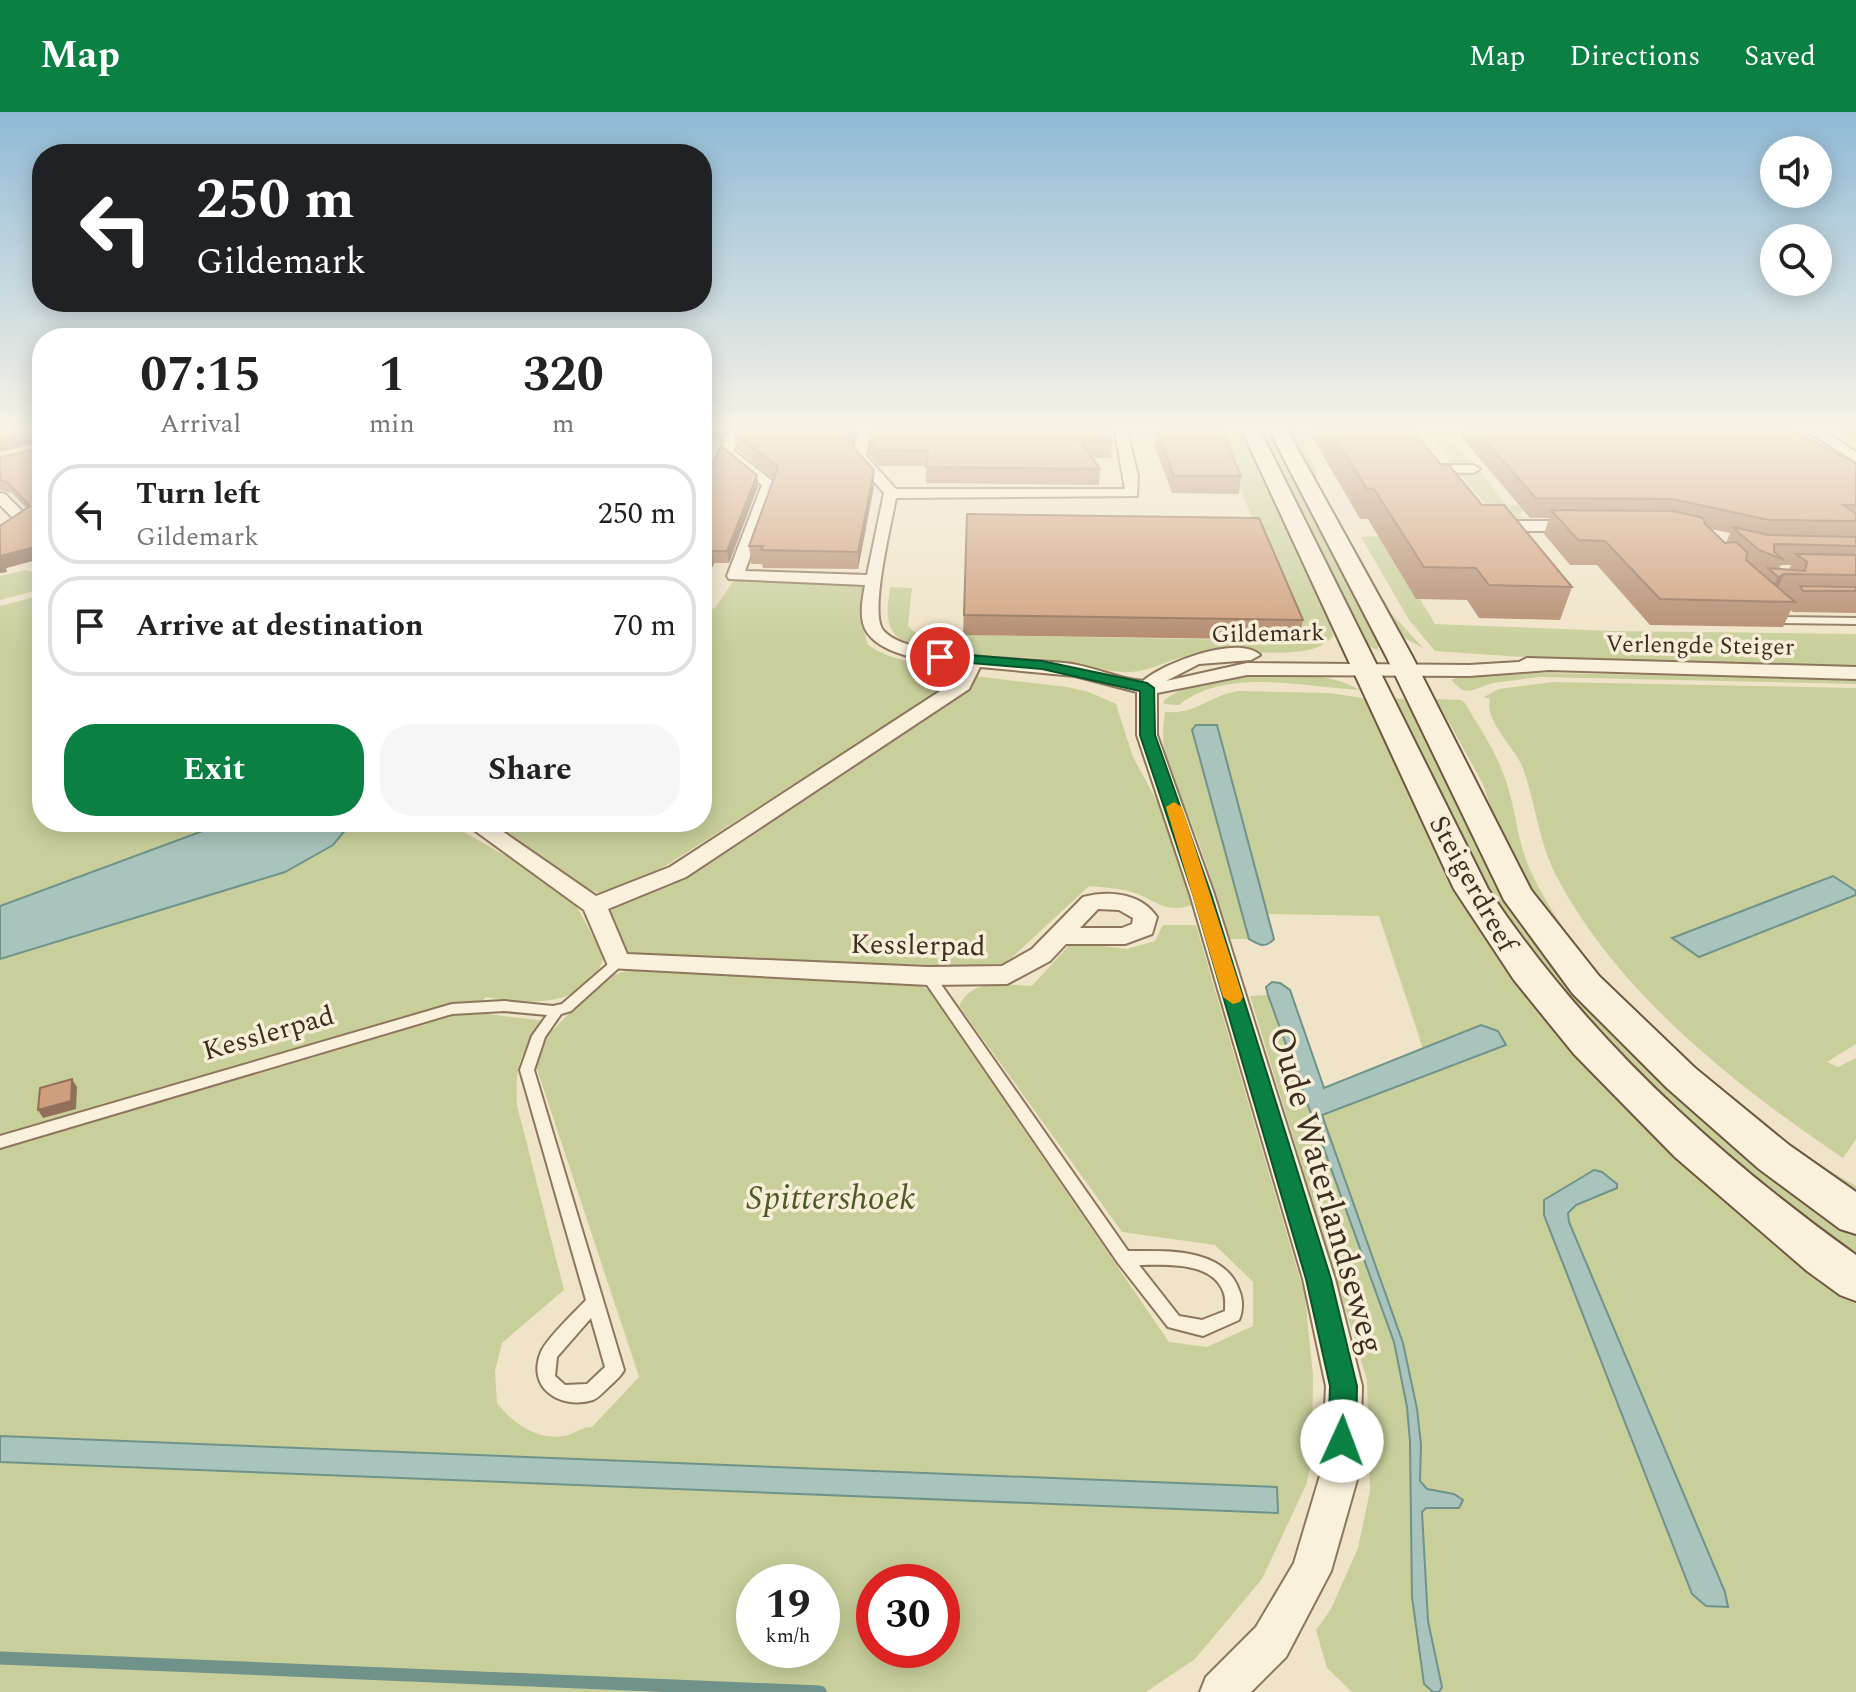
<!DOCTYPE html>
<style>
:root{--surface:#fff;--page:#f6f6f6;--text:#222;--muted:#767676;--line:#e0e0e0;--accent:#0b8043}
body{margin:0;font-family:Spectral,serif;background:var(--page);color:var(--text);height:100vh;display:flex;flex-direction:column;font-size:30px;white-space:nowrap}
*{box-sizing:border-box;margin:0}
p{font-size:26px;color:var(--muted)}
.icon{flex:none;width:44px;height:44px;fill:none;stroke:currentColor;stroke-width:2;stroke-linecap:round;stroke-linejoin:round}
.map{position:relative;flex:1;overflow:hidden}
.drawer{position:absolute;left:32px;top:216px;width:680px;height:504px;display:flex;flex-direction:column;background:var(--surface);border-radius:32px;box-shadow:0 4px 20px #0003}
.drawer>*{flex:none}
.top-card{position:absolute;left:32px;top:32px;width:680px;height:168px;border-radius:32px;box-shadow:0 4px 20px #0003;background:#202124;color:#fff;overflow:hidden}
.fabs{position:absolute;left:1760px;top:24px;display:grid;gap:16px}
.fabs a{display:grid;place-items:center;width:72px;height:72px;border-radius:50%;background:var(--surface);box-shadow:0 4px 20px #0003;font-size:40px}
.speed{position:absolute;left:736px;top:1452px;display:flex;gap:16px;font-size:40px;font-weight:700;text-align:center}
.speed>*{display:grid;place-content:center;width:104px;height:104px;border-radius:50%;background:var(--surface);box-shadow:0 4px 20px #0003;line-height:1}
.speed small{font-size:20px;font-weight:400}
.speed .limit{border:12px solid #d22;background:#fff;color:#111}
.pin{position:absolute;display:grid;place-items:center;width:68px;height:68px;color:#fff;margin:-34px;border:4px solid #fff;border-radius:50%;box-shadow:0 2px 8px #0007}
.me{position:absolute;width:88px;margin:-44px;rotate:2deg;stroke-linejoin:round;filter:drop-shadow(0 0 6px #0008)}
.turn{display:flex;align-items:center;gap:28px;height:168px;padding:0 32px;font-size:36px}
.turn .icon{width:104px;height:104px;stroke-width:2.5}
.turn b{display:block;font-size:56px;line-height:68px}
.eta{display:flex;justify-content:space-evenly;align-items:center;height:136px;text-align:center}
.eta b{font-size:48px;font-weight:700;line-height:56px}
.primary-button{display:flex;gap:16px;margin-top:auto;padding:16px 32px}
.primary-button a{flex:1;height:92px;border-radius:32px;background:var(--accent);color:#fff;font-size:32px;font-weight:700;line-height:92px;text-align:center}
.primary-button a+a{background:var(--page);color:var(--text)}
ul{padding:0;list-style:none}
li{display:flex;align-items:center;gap:24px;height:100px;margin:0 16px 12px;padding:0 16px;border:4px solid var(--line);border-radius:32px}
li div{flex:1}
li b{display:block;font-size:30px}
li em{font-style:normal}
header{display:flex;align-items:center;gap:48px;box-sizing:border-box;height:112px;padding:0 40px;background:var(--accent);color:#fff}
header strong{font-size:38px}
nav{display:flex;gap:44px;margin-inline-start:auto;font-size:28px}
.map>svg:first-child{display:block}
.green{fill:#c9cf9b;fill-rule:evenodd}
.water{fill:#a9c4bc;stroke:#6f938a;stroke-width:2}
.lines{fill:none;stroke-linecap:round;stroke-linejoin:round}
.stream{stroke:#6f938a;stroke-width:13}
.lane-casing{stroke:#8d765c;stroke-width:4}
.street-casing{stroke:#8d765c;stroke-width:4}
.secondary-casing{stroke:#6f573f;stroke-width:4}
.lane{fill:#faf1dc;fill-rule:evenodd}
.street{fill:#faf1dc;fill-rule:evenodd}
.secondary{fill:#faf1dc;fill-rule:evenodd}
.wall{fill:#b2896c;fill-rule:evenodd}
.shaded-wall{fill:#916f58}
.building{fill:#cf9f7d;stroke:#916f58;stroke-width:2}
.route{fill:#0b8043;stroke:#07532c;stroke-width:2}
.slow{fill:#f59e0b}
.labels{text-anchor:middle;stroke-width:7;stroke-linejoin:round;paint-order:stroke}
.far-street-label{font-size:24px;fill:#3d2e20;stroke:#f7eed8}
.street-label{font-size:28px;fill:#3d2e20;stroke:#f7eed8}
.near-street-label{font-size:34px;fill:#3d2e20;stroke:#f7eed8}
.near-park-label{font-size:34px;font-style:italic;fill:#4d5a26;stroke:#f7eed8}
</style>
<header>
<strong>Map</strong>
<nav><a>Map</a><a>Directions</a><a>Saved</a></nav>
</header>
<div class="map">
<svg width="1856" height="1580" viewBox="0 0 1856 1580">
<rect width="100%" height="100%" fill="#f0e4c8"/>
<path class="green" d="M1213 314H1246L1302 432 1307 460 1332 517 1333 524C1317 548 1255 539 1228 540 1215 540 1199 541 1186 544 1164 550 1144 562 1121 560 1093 557 1065 549 1037 546 998 543 931 550 899 526 883 515 888 492 890 475L912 476 908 514 917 522 1300 529 1261 426Z
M1254 314H1273L1381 529 1377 538 1369 534 1336 467 1316 440Z
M1287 314H1294L1310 343 1319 372 1391 501 1423 536 1397 522 1310 369 1305 348Z
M1450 315 1448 320 1460 324 1450 325 1475 356 1454 354 1426 318Z
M1460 361H1481L1507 393 1539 394 1523 397 1520 404 1529 407 1493 403Z
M1382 424 1435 512 1612 519 1856 522V556L1621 552 1435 539 1409 508 1361 425Z
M25 458 42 462V477L0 488V464Z
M734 468 863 472 862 511 868 533C896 552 924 550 956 556L958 562 936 582 645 767 605 783 578 773 486 710H702V501L715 496Z
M42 483V710H298L0 820V494Z
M1547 561 1856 567V572L1539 565 1493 571 1470 579 1462 578 1451 568 1464 563Z
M1221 563C1267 563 1319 555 1360 578 1305 575 1226 555 1179 593L1164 592V588L1196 568Z
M975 564 1067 575 1089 580 1116 592 1133 645 1165 704 1195 792C1163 804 1154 785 1128 779 1115 776 1101 775 1089 774L1004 853 962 854 668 845 626 840 604 803 609 797 679 765Z
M1553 570 1856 576V779L1832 764 1700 845 1856 783V932L1827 950 1838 955 1856 946V1027L1843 1046C1736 974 1620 883 1558 767 1539 732 1536 693 1523 656 1515 635 1484 610 1490 587L1484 585 1499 577Z
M1238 579 1330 581 1368 587 1475 797 1856 1180V1580H1439L1442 1574 1428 1509 1422 1400 1425 1396H1459L1454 1382 1427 1377 1420 1369 1421 1333 1417 1297 1403 1231 1322 1003 1506 934 1481 913 1423 937 1379 804 1267 802 1217 613H1196L1192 618 1249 827H1230C1217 789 1207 750 1192 713 1176 671 1157 648 1165 600 1199 602 1205 585 1238 579Z
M1386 586 1405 587 1497 766 1856 1115V1153L1655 990 1504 818Z
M1436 587 1461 588 1465 591C1478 614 1494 636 1503 661 1516 693 1516 728 1531 760 1586 878 1744 1012 1856 1074V1098L1683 961 1544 802 1501 727 1483 672Z
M352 710H446L531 758 577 795 604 845C588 896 529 893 486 885L472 900 545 909C520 942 515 951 517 993L564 1178 502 1231 495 1259 497 1291C515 1313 538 1330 568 1323 577 1320 582 1315 592 1315L639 1265 536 954 549 922 592 878 605 866 632 857 912 869 928 878 1169 1230 1207 1235 1253 1214V1170L1215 1133 1122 1120 959 894C973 865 1005 873 1032 874L1072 830 1127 837 1155 829 1163 813H1196L1305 1184 1313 1264 1312 1344 1307 1371 1262 1467 1195 1547 1146 1580H0V1349L1278 1401 1276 1375 0 1324V847L332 733ZM754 1470H822V1538H754ZM874 1470H942V1538H874Z
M1268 883 1394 1230 1407 1295 1410 1330 1412 1485 1424 1572 1433 1580H1352L1327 1556 1316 1518 1331 1497 1358 1436 1370 1379 1367 1268 1250 884Z"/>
<path class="water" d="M1196 613H1217L1274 827C1265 837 1259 833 1249 827L1192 618Z
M227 710H352L333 733 285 760 0 847V794Z
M1833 764 1856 779V783L1699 845 1672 826Z
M1272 870 1280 871 1290 878 1324 976 1481 913 1498 919 1506 933 1322 1003 1403 1231 1417 1297 1421 1333 1420 1369 1427 1377 1454 1382 1463 1388 1459 1396H1426L1422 1400 1428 1509 1442 1575 1439 1580H1433L1424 1572 1412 1485 1410 1330 1407 1295 1394 1230 1268 883 1266 875Z
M1594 1058 1602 1060 1617 1072V1076L1576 1093 1568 1101 1569 1110 1725 1480 1728 1495 1706 1494 1692 1482 1544 1103V1088Z
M0 1324 1277 1375 1278 1401 0 1350Z"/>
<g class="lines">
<path class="stream" d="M0 1546 820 1580"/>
<g class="lane-casing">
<path id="lane" d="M1775 499 1784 505 1856 506V512L1782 511 1771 502Z
M618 846 622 847 624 850 622 853 571 899 561 902 545 925 534 958 624 1258C621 1264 617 1267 612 1272 606 1277 600 1285 593 1288 560 1298 526 1276 541 1240 547 1226 575 1200 586 1188L520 958 532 924 547 903 504 899 452 902 0 1036V1024L452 892 504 889 553 894 562 892 614 847ZM591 1206 605 1255 587 1272 565 1273 555 1264 557 1245Z
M928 860 933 861 1128 1139C1165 1139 1224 1135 1239 1178 1243 1187 1243 1199 1239 1208L1203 1224 1168 1215 1118 1151 923 867 922 864ZM1139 1153C1165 1153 1211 1149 1223 1179 1226 1185 1225 1192 1225 1199L1202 1208 1179 1204Z"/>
</g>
<g class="street-casing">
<path id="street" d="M731 314H744L734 339 776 372 745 459 867 463 884 381 852 344 860 314H872L866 344 896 377H1125L1114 314H1126L1138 364 1137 384 896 386C892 409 869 501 883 518 907 548 1032 546 1072 552 1096 556 1119 567 1143 569 1163 551 1239 522 1260 543L1251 548 1199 552 1166 569 1247 551 1469 553 1519 550 1527 546 1856 555V567L1549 558 1469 564 1247 563 1157 581V623L1214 782 1335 1167 1362 1274 1360 1357 1331 1459 1286 1545 1251 1580H1200L1206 1565 1256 1515 1294 1451 1322 1357 1326 1274 1303 1167 1190 782 1137 623V580L1075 564 980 555 969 577 686 765 608 797 627 842 928 855 1002 854 1032 837 1083 785C1109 778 1141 781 1157 805L1152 822 1125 832H1066L1050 849 1007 872 928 873 609 856 584 798 463 710H489L596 784 670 755 954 570 963 553C934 550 871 544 863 511 860 498 863 485 865 473L729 467 727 464 762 373 720 340ZM1098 797 1119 798 1133 806 1132 812 1122 816H1080Z
M1753 314H1817L1856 340V350L1808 320H1758L1753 319Z
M1442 353H1473L1480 357 1473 361 1437 360V354Z
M0 381 5 382 31 408 0 427V415L14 407 0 393Z
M1489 404 1518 409H1580L1588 414 1580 419H1518L1484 412 1481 409Z"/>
</g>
<g class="secondary-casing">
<path id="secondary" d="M1240 314H1258L1488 777C1584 922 1715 1042 1856 1143V1189L1840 1183 1807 1159 1675 1045 1574 942 1514 868 1454 777Z
M1267 314H1285L1412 544 1531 778 1599 864 1695 956 1789 1033 1856 1080V1122L1840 1117 1759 1057 1667 976 1573 882 1504 788 1386 544Z"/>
</g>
<use href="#lane" class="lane"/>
<use href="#street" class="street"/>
<use href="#secondary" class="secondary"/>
</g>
<path class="wall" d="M42 314 36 448 6 456 7 460 0 461 27 397 12 381 0 378V345L38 337 39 331 0 340Z
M702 314H728L721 331 712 326Z
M739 314H858L853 334 874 358V374L858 457 763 456 762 452H751L749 434 773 367 738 338 736 323Z
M1157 314H1220L1241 364 1239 382 1172 381 1155 335Z
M1306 314H1409L1441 353 1482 393 1572 475 1560 508 1479 506 1467 488 1416 487 1368 407H1360Z
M1465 314H1784L1856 351V501L1793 500 1791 498 1783 515 1650 513 1597 453H1570L1544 422 1549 406H1530L1462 326ZM1710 417 1730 421 1726 431ZM1781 453H1791L1789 458 1779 457Z
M1833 314H1856V330Z
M869 328 1112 330 1111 346H1092L1100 357 1099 373 926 371V354H879L869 343Z
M757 363 758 374 729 451H714L707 468H702V373Z
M967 402 1303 508 1299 528 963 523Z"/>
<path class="shaded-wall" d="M708 314H711L712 326 702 340V322Z
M720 314H728L721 331 719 316Z
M853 314H858L850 346 849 330Z
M37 320 41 330 0 340V328Z
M874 358V374L858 457V440Z
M757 363 758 374 729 451 727 439Z
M42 428V443L36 448 6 456 7 460 0 461V444Z
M712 439 714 451 707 468 706 456Z
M1784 462 1774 484 1768 487 1778 465Z
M72 967 77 975 76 997 43 1006 38 998Z"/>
<path class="building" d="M0 314H42V428L31 436 0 444V414L30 394 7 370 0 368V345L38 337 40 323 37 320 0 328Z
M702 314H708L702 322Z
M739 314H853L849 330 874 358 858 440 761 438 763 434H749L778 355 736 323Z
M871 314H1109L1112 330H1081L1100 357 926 355 928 339 879 338 869 328Z
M1157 314H1220L1241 364H1174L1157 318Z
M1328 314H1409L1441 353H1449L1482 393H1504L1572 475 1489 473 1476 456 1424 455 1374 377H1367Z
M1472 314H1784L1856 351V393H1843L1856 402V409L1769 408 1672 387 1536 386Z
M721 334 757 363 727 439H712L706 456 702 455V373Z
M1551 398 1673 399 1703 406 1705 412 1725 431 1736 430 1747 440 1746 448 1795 490 1660 487 1605 429 1578 428Z
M967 402 1259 406 1303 508 964 503Z
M1732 415 1769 423 1856 425V434L1774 432V440L1784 448 1759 438Z
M1796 442 1856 443V463L1784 462 1778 465 1768 456 1805 459 1807 450Z
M1800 474 1856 475V479H1803Z
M72 967 71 989 38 998 40 976Z"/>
<linearGradient id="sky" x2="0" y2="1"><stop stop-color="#8fbad6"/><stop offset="0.59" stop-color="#f8f3e6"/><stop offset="1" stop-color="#f8f3e6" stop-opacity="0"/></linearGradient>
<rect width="1856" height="536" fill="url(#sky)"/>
<path class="route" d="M940 541 1042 549 1147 571 1154 576 1155 623 1211 782 1331 1167 1357 1274 1356 1329 1352 1339 1342 1343 1332 1339 1328 1329 1330 1274 1306 1167 1193 782 1140 623V579L1042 557 936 548 933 545Z"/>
<path class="slow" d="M1174 690 1182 695 1243 885 1240 890 1233 892 1223 885 1166 695Z"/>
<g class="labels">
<g class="far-street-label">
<text transform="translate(1268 521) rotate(-1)" y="8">Gildemark</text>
<text transform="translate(1700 533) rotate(1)" y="8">Verlengde Steiger</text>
</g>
<g class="street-label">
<text transform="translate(1474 771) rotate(61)" y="10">Steigerdreef</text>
<text transform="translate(918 832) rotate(1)" y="10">Kesslerpad</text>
<text transform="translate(268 920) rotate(-16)" y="10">Kesslerpad</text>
</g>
<g class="near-street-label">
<text transform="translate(1328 1078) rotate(74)" y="12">Oude Waterlandseweg</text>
</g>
<g class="near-park-label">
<text x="831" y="1097">Spittershoek</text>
</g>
</g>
</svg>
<div class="fabs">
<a><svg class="icon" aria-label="sound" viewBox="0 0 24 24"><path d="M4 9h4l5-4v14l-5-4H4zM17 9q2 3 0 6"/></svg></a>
<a><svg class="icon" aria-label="search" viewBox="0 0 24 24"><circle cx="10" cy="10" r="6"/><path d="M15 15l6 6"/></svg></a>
</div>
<div class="speed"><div>19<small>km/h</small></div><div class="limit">30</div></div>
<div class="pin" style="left:940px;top:545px;background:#d93025"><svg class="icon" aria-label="arrive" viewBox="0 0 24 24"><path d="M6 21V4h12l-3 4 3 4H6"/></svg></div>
<svg class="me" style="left:1342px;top:1329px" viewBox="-20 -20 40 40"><circle r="19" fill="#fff"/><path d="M0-13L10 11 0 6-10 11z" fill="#0b8043"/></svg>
<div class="top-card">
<div class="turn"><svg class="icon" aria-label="left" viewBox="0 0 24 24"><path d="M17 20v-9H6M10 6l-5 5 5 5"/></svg><div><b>250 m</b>Gildemark</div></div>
</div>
<section class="drawer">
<div class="eta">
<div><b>07:15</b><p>Arrival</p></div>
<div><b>1</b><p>min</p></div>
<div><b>320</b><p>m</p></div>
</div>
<ul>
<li><svg class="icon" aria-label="left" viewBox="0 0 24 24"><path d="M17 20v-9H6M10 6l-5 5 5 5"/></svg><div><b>Turn left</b><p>Gildemark</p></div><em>250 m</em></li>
<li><svg class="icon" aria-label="arrive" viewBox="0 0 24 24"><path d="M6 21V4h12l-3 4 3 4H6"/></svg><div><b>Arrive at destination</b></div><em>70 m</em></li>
</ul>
<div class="primary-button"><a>Exit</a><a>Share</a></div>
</section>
</div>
